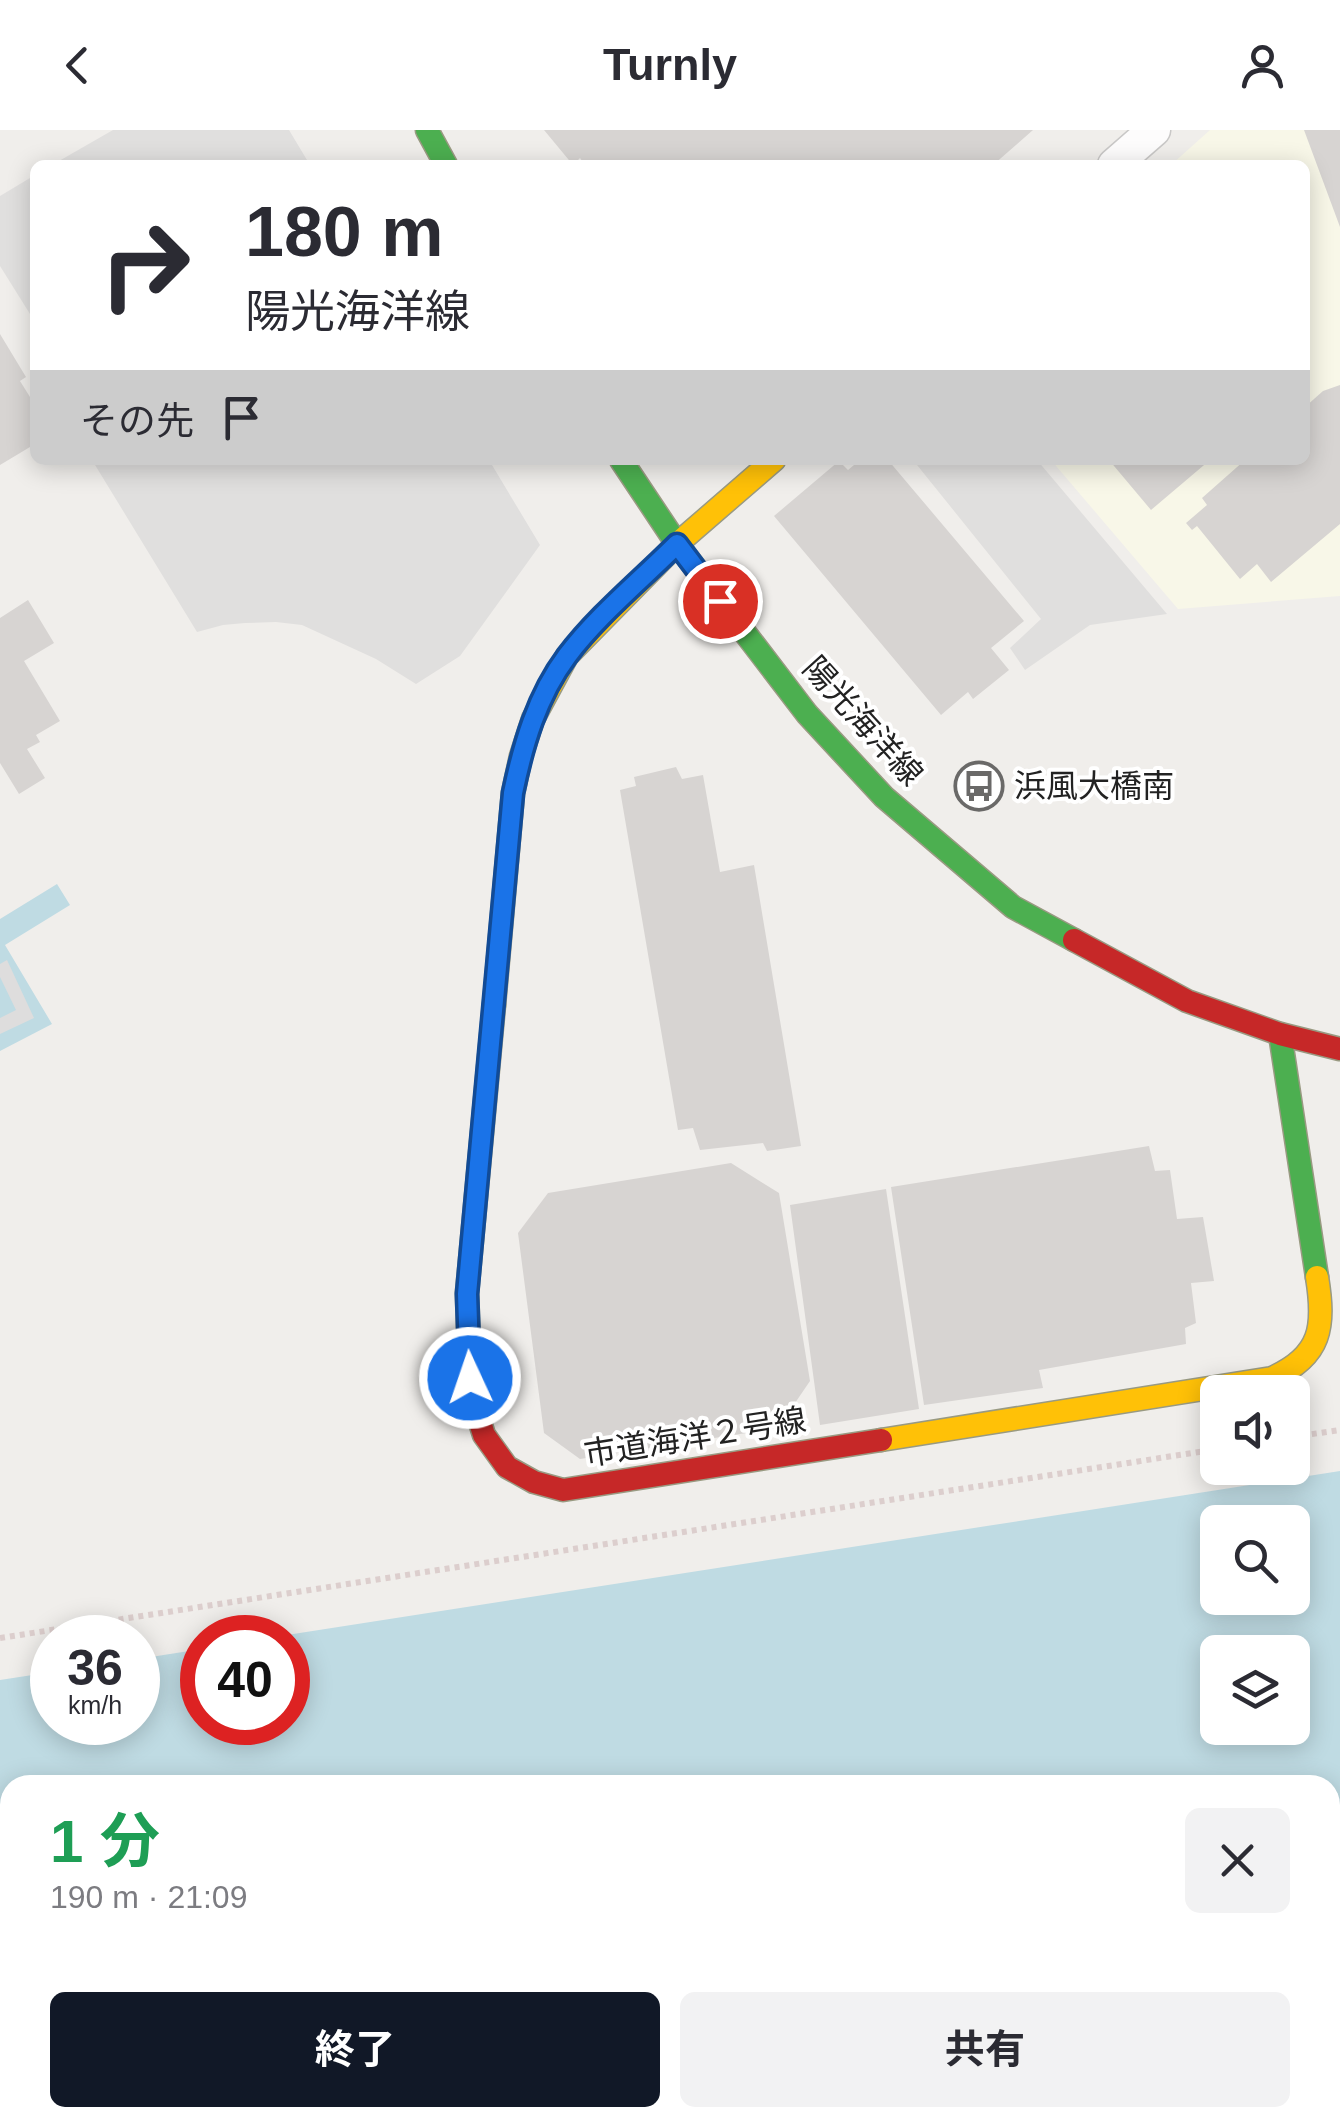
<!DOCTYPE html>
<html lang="ja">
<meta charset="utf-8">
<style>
:root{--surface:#fff;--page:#f2f2f3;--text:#2b2b33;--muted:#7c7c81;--accent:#111827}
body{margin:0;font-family:Arial,"Noto Sans JP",sans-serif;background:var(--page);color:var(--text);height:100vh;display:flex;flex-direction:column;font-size:38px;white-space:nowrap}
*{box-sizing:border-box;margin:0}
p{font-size:32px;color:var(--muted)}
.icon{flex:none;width:55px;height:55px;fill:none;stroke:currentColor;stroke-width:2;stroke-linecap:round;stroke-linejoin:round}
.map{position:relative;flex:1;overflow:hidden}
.sheet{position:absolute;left:0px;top:1645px;width:1340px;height:352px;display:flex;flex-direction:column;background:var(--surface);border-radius:30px 30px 0 0;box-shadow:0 5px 25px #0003}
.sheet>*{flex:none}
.guide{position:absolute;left:30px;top:30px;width:1280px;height:305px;border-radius:15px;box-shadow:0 5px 25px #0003;background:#fff;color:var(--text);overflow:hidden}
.controls{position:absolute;left:1200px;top:1245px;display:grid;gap:20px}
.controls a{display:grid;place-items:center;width:110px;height:110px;border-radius:15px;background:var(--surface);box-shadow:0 5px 25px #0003;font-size:50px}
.speed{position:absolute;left:30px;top:1485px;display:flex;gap:20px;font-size:50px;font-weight:700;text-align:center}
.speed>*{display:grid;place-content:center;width:130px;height:130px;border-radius:50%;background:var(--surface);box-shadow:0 5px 25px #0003;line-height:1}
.speed small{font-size:25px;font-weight:400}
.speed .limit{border:15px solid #d22;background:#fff;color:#111}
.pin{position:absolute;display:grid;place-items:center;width:85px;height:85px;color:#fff;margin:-42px;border:5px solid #fff;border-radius:50%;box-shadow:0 2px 10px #0007}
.me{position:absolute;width:110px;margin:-55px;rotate:357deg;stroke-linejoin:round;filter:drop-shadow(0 0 8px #0008)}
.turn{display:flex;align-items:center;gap:35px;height:210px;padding:0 50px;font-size:45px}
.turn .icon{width:130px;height:130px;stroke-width:2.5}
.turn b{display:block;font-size:70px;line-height:85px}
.then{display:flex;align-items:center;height:95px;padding:0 50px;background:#0003;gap:20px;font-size:38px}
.round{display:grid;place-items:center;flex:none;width:105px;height:105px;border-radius:15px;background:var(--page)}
.head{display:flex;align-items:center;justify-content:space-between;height:170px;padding:0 50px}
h1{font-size:60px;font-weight:700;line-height:75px;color:#1e9e55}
.action{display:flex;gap:20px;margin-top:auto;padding:20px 50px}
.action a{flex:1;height:115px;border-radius:15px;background:var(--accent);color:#fff;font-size:40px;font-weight:700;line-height:115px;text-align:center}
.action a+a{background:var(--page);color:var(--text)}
header{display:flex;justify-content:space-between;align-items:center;height:130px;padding:0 50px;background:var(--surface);font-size:45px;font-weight:700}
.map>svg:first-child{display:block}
.education{fill:#f8f7e8}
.parking{fill:#e0dfde}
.water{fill:#bfdbe3;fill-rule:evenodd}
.pier{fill:#dedddd}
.building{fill:#d7d4d2}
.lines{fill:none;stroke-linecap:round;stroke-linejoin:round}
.street-casing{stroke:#c9c8c7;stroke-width:35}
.fast-casing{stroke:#999a82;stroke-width:25}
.slow-casing{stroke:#999a82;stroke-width:25}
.jam-casing{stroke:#999a82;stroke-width:25}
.path{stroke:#dccecd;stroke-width:6;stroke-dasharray:5 5;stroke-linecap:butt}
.street{stroke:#fdfcfc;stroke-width:32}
.fast{stroke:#4caf50;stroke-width:22}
.slow{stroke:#ffc107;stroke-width:22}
.jam{stroke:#c62828;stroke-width:22}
.route-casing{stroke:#114b97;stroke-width:25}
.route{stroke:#1a73e8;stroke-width:18}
.labels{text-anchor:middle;stroke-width:8;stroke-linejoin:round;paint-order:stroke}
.street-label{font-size:32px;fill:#222;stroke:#fff}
.poi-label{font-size:32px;fill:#222;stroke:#fff;text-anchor:start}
</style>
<header><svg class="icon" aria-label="back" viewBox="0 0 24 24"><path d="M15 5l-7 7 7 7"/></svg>Turnly<svg class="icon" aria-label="person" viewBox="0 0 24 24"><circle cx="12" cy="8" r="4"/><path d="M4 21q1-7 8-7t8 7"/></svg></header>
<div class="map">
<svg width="1340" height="1997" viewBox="0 0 1340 1997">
<rect width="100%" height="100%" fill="#f0eeeb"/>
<path class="education" d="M1210 0H1340V466L1178 479 1051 330H1305V35H1171Z"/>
<path class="parking" d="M113 0H289L310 35H52Z
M35 45V192L0 136V66Z
M92 330H489L540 415 460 526 416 554 376 529 302 495 276 492 245 493 223 495 197 502Z
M913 330H1037L1167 484 1090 495 1025 540 1010 518 1041 489Z"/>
<path class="water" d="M57 754 70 775 5 815 52 894 0 921V789Z
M1340 1341V1997H0V1550L52 1542V1592H138V1529L202 1519V1592H288V1508L274 1507ZM1218 1392H1292V1468H1218ZM1218 1522H1292V1598H1218ZM10 1655H1330V1988H10Z"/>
<path class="pier" d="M7 830 34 888 0 904V888L16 880 0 847V834Z"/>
<path class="building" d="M544 0H1033L993 35H585L580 28 573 35Z
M1304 0H1340V97Z
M0 204 26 247 20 251 35 275V314L0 335Z
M1340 255V394L1271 452 1257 434 1240 449 1197 396 1192 400 1186 393 1207 375 1202 368 1245 330H1305V277L1323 261Z
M860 330H888L1024 491 991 518 1009 540 973 569 968 562 941 585 774 386 839 331 848 340Z
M1109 330H1210L1151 380Z
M28 470 54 513 24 531 60 591 36 605 40 612 27 619 45 648 19 664 0 633V488Z
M676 637 682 649 703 645 720 742 754 735 801 1016 767 1021 763 1013 700 1020 693 998 678 1000 620 660 636 656 634 647Z
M1149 1016 1155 1041 1170 1040 1177 1089 1203 1087 1214 1151 1191 1153 1196 1193 1185 1198 1186 1214 1039 1240 1043 1258 924 1275 891 1057Z
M731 1033 779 1063 810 1251 778 1298 580 1329 544 1303 518 1103 548 1063Z
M886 1059 919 1279 820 1295 790 1075Z"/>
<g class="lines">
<g class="street-casing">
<path id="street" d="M1114 35 1154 0"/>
</g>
<g class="fast-casing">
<path id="fast" d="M427 0 446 35
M621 330 677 414 807 584 884 667 1013 777 1074 810
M1280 904 1317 1147"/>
</g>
<g class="slow-casing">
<path id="slow" d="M494 875 513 663 521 626 533 589 567 526 677 414 774 330
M881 1310 1272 1248C1322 1226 1325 1196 1317 1147"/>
</g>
<g class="jam-casing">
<path id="jam" d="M1074 810 1187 871 1280 904 1340 919
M494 875 467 1163 470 1248 475 1276 484 1305 507 1337 534 1352 563 1360 881 1310"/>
</g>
<path class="path" d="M1292 1307 1340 1300
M0 1508 1218 1319"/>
<use href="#street" class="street"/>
<use href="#fast" class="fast"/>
<use href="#slow" class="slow"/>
<use href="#jam" class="jam"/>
</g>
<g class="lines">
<g class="route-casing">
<path id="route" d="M470 1248 467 1164 513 663C523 615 537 566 567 526 597 486 641 450 677 414L720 471"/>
</g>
<use href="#route" class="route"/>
</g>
<defs>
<g id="bus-ring" transform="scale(2.5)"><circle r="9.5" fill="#fff" stroke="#6a6968" stroke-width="1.5"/><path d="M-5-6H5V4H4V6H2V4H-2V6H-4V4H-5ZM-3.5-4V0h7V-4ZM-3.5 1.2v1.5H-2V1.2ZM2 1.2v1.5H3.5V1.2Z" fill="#6a6968"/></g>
</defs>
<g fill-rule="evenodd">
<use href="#bus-ring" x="979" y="656"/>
</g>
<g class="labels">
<g class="street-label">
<text transform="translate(863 591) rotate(48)" y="11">陽光海洋線</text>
<text transform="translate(695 1307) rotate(-9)" y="11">市道海洋２号線</text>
</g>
<g class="poi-label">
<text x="1014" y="667">浜風大橋南</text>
</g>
</g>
</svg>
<div class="controls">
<a><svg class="icon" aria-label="sound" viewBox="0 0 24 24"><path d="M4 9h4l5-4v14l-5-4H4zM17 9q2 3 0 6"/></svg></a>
<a><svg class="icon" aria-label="search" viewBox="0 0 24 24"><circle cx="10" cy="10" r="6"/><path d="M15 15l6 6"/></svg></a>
<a><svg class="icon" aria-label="layers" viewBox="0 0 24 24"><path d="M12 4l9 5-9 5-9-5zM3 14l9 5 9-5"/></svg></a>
</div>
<div class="speed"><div>36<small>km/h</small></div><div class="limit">40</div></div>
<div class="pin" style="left:720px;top:471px;background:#d93025"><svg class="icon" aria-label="arrive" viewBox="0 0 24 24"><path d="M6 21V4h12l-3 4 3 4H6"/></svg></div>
<svg class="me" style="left:470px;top:1248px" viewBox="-20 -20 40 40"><circle r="17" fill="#1a73e8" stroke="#fff" stroke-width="3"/><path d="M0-11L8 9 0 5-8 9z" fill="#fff"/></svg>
<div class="guide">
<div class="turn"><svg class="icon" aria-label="right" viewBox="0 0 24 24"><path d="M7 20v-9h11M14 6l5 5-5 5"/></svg><div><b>180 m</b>陽光海洋線</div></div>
<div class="then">その先<svg class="icon" aria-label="arrive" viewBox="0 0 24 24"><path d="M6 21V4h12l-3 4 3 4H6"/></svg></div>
</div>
<section class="sheet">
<div class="head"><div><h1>1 分</h1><p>190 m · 21:09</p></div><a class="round"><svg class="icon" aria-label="close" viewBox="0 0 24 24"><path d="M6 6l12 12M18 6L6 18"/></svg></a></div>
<div class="action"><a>終了</a><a>共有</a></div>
</section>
</div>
